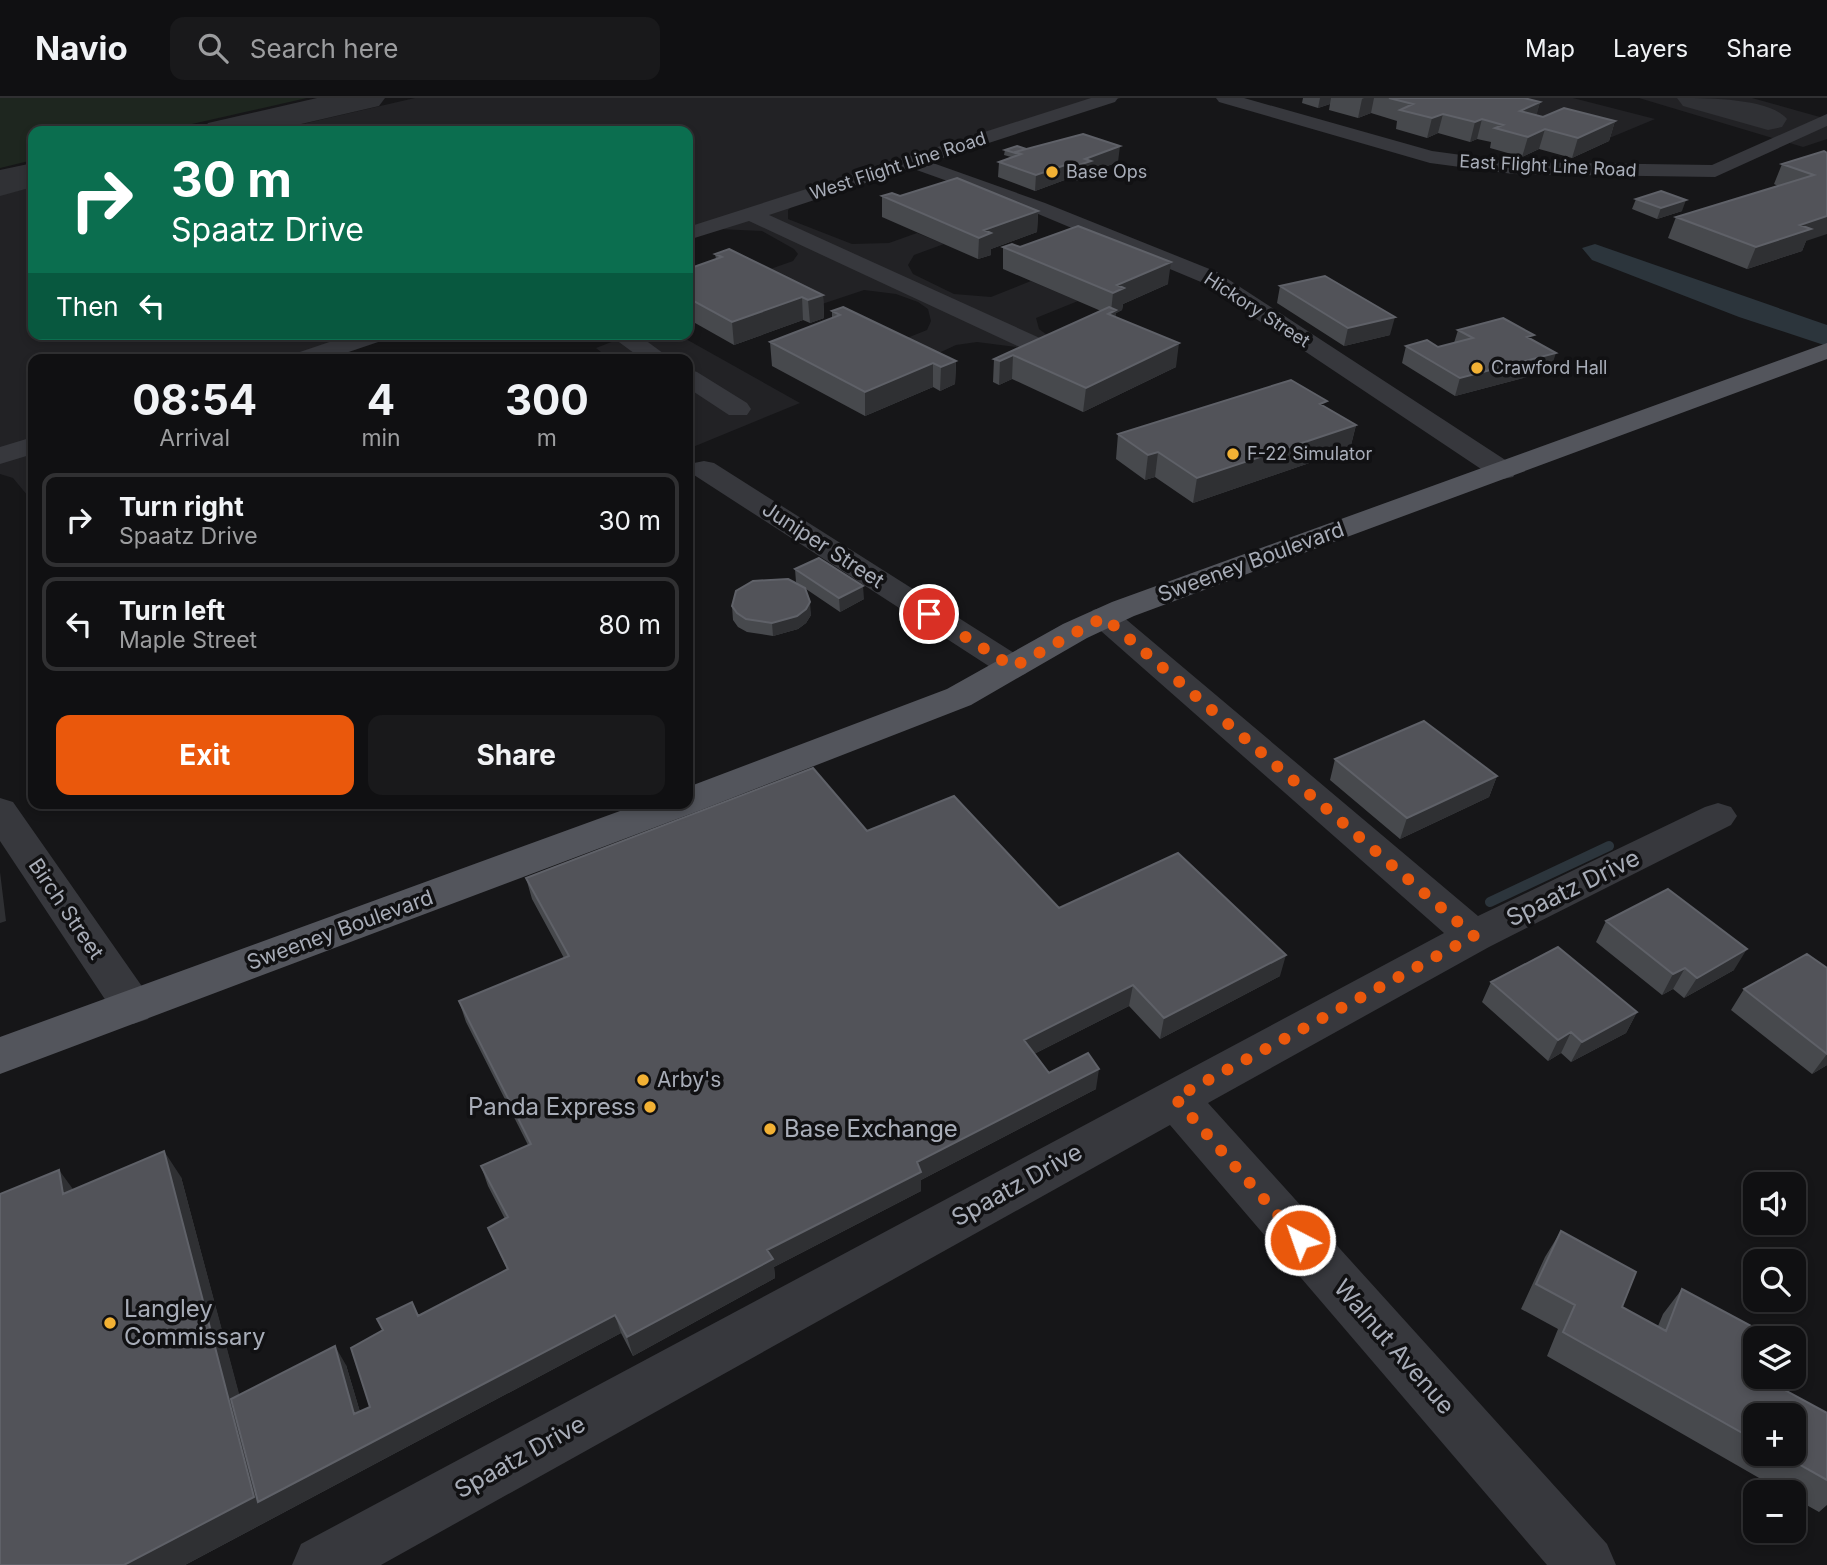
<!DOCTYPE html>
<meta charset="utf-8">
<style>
:root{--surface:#101012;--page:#19191b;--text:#f1f3f6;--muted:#9c9d9f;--line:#303032;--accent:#ea580c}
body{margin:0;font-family:Inter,sans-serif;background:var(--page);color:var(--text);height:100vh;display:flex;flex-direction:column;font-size:26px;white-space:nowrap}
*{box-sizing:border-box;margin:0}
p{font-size:23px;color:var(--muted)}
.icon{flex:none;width:38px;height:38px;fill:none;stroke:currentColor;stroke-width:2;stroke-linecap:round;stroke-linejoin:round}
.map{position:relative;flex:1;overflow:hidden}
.details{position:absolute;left:28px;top:256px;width:665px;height:455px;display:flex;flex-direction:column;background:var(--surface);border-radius:14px;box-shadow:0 4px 10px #0003,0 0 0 2px var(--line)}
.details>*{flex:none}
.top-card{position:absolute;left:28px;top:28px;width:665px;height:214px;border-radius:14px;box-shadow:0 4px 10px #0003,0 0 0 2px var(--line);background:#0b6e4f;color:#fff;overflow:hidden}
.buttons{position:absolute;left:1743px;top:1074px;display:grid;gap:14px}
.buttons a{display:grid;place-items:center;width:63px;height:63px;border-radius:14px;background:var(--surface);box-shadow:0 4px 10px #0003,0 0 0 2px var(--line);font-size:35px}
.pin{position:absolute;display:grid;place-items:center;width:60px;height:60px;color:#fff;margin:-30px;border:4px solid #fff;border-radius:50%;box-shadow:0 2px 7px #0007}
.me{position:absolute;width:77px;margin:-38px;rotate:319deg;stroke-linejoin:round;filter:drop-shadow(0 0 5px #0008)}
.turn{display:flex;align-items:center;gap:24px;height:147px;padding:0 28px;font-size:32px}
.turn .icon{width:91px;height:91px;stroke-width:2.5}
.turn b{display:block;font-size:49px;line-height:60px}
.then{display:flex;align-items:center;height:66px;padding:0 28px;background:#0003;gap:14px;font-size:26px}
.eta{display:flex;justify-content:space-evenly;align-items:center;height:119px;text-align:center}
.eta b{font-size:42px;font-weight:700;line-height:49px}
.primary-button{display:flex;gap:14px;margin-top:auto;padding:14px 28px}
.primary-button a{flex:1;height:80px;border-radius:14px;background:var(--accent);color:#fff;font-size:28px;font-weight:700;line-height:80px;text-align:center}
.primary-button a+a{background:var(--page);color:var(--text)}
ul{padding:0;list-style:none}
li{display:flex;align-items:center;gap:21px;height:94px;margin:0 14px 10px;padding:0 14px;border:4px solid var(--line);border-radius:14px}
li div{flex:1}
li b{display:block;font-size:26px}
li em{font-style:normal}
header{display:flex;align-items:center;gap:42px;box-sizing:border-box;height:98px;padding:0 35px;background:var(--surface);border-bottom:2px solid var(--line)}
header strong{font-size:33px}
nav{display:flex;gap:38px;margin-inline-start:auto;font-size:24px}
.search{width:490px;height:63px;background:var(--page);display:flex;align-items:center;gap:18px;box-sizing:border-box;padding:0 24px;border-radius:14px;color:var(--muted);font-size:26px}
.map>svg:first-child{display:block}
.built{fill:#222225}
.green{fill:#1e261f}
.water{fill:#2c353c}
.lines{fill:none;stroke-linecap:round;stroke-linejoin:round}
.stream{stroke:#2c353c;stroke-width:10}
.taxiway{fill:#303135;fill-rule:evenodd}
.minor{fill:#37383d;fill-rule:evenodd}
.major{fill:#53555c;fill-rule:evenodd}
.wall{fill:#47494d;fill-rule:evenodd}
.shaded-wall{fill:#2f3033}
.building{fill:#525359;stroke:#5f6168;stroke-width:2}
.route{stroke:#ea580c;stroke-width:12;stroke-dasharray:0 21.6}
.poi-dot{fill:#f2b134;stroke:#111113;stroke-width:2.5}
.labels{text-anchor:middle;stroke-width:7;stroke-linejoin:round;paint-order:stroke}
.far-street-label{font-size:18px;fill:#a8adb8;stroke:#111113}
.far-poi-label{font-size:18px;fill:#a8adb8;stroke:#111113;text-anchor:start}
.street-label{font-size:21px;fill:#a8adb8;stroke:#111113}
.poi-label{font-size:21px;fill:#a8adb8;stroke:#111113;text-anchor:start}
.near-street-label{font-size:24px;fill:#a8adb8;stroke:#111113}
.near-poi-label{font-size:24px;fill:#a8adb8;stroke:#111113;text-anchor:start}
</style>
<header>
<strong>Navio</strong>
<div class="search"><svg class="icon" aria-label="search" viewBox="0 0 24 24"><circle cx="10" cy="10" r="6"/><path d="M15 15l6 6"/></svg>Search here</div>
<nav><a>Map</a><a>Layers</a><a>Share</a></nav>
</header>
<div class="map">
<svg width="1827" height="1467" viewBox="0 0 1827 1467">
<rect width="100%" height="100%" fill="#161618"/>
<path class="built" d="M415 0H1121L793 107 788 112V121L852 146 889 145 917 135 944 146 914 157 908 167 913 176 954 196 991 199 1031 183 1078 203 1036 220 1039 231 1051 240 1044 261 1016 249 977 244 956 247 915 266 882 250 927 232 931 223 928 211 918 204 896 196 864 192 822 206 745 180 793 163 798 156 794 151 762 133 718 131 688 140V33H272Z
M1453 0H1573L1655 21 1607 41Z
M1639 0H1752L1827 21V41L1803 49Z
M33 89V236H394L318 261H33V404L13 380 0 376V97Z
M604 236H677L800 305 688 351V261H581L601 254 596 250 614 243Z"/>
<path class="green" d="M0 0H307L161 33H33V62L0 70Z"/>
<path class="water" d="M1595 146 1827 227V248L1739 219 1592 162 1582 150Z"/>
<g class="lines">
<path class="stream" d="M1490 804 1609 748"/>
<path class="taxiway" d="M317 0H385L379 8 271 33H203L208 25Z
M1677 0C1706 0 1770 0 1787 21L1782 29 1768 32 1683 8Z
M33 65V89L0 98V72Z"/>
<path class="minor" d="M1091 0H1118L1115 4 930 64 1045 105 1217 174 1513 367 1517 373 1513 379 1503 381 1493 379 1201 184 1031 113 911 70 769 117 1042 241 1045 246 1042 251H1024L749 123 688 142V129Z
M1216 0H1244L1432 53 1513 64 1712 67 1827 16V28L1715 79 1513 76 1430 65 1219 4Z
M353 236H390L387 241 328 261H291L294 256Z
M608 236H637L671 261H642Z
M688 271 697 274 747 305 751 311 747 317H729L688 290Z
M33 339V356L0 366V349Z
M704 363 714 365 1025 562 1030 569 1025 576 1013 579 1001 576 694 377 690 371 694 365Z
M1104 509 1115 512 1478 818 1705 709 1718 705 1731 709 1737 718 1731 727 1489 849 1208 1005 1607 1446 1616 1467H1547L1170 1027 381 1467H292L301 1446 1444 835 1093 526 1088 519 1093 512Z
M0 700 13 704 148 897 155 909 148 921 133 926 118 921 0 743Z"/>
<path class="major" d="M1827 245V261L1134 518 1087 540 971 607 701 712 0 976V939L642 705H688V689L947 591 1063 526 1112 504Z"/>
</g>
<path class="wall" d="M1303 0H1524L1540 4 1536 17 1543 19 1615 23 1609 43 1572 60 1539 51 1522 59 1490 50 1491 44 1477 41 1470 44 1438 35 1427 40 1396 31 1397 23 1371 15 1358 20 1329 12 1330 6 1318 10 1302 5Z
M1026 51 1118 64 1091 74 1090 78 1077 83 1070 80 1035 93 998 79 999 64 1011 59 1004 57 1005 52Z
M1824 53 1806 143 1802 153 1747 171 1668 140 1676 119 1778 88 1774 86 1782 66Z
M882 98H900L1038 113 1037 134 991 151V157L978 161 882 119Z
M1636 101 1682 113 1657 121 1632 111Z
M1003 149H1020L1168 186 1123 206 1122 212 1116 215 1115 219 1176 269 1083 314 1012 281 999 287 993 284 994 261 1101 213 1003 171Z
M715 156 823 197 824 220 810 225 803 222 734 247 688 221V171L716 161Z
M1280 188 1390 237 1344 248 1277 205Z
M832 213 956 263 955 286 940 293 933 289 865 318 772 268 770 244 832 221Z
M1458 232 1532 242 1550 273 1455 298 1402 265 1406 248 1438 249 1454 245Z
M1326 309 1356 327 1350 351 1193 405 1155 379 1145 382 1116 361 1118 336Z
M795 471 864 501 840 514 806 491 811 517 806 525 798 531 773 538 747 534 738 529 733 522 732 508 800 488 796 484Z
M1335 661 1497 678 1489 699 1400 741 1330 682Z
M867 733 1059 810 1280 878 1160 941 1129 908 1034 956 1049 975 1096 991 921 1082V1093L774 1169 775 1180 633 1258 621 1235 185 1467H0L74 1092 181 1079 239 1297 346 1267 360 1314 370 1309 383 1232 412 1204 419 1218 507 1171 488 1130 505 1121 488 1088 481 1068 528 1047 466 924 459 903 564 860 532 801 526 780Z
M1606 823 1734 872 1684 900 1673 891 1662 897 1596 844Z
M1827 870V967L1812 976 1731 912 1744 891Z
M1491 884 1637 914 1626 935 1571 964 1561 955 1548 963 1482 904Z
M1561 1133 1622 1209 1658 1228 1663 1216 1682 1191 1755 1241V1279L1827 1315V1407L1819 1414 1794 1400V1395H1785L1547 1258 1558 1231 1521 1211 1545 1159ZM1755 1318 1794 1356H1755Z"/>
<path class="shaded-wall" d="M1320 0H1331L1330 6 1318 10Z
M1364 0H1374L1371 15 1358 20 1362 1Z
M1540 4 1535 23 1520 13Z
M1443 16 1438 35 1427 40 1432 20Z
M1482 21 1477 41 1470 44 1475 24Z
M1615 23 1609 43 1572 60 1578 40Z
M1545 31 1539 51 1522 59 1528 39Z
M1120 48 1118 64 1091 74 1090 78 1077 83 1079 67 1085 61Z
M1071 65 1070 80 1035 93 1036 77Z
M1686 102 1682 113 1657 121 1661 110Z
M1038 113 1037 134 991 151V157L978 161 979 140 984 132Z
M1827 118V136L1806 143 1802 153 1747 171 1756 149 1800 127Z
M1171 164 1168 186 1123 206 1122 212 1116 215 1114 235 1108 216 1111 214 1113 195 1117 187Z
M823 197 824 220 810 225 808 202Z
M802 199 803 222 734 247 732 224Z
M1395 219 1390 237 1344 248 1348 230Z
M1179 245 1176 269 1083 314 1086 290Z
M1556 255 1550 273 1455 298 1460 280Z
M1013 257 1012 281 999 287 1000 263Z
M956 263 955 286 940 293 941 269Z
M933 265V289L865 318V294Z
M1356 327 1350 351 1193 405 1197 380Z
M1158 354 1155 379 1145 382 1148 357Z
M863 488 864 501 840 514 839 500Z
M810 504 811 517 806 525 798 531 773 538 772 525Z
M1497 678 1489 699 1400 741 1407 720Z
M0 774 6 823 0 825Z
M1747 851 1734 872 1684 900 1697 880Z
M1286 857 1280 878 1160 941 1164 920Z
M1685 870 1673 891 1662 897 1673 876Z
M1133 887 1129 908 1022 962 1024 942Z
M1637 914 1626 935 1571 964 1582 944Z
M1571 934 1561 955 1548 963 1558 942Z
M1827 956V967L1812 976Z
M1099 971 1096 991 921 1082V1093L774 1169 775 1180 633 1258 627 1239 767 1152 917 1064Z
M164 1053 181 1079 267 1400 615 1217 621 1235 185 1467H124Z
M59 1072 78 1098 63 1096Z
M335 1248 346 1267 366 1334 354 1316Z"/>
<path class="building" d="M1389 0H1524L1540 4 1520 13 1543 19 1564 10 1615 23 1578 40 1545 31 1528 39 1495 30 1503 27 1482 21 1475 24 1443 16 1432 20 1400 12 1413 6Z
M1083 36 1120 48 1085 61 1091 63 1079 67 1071 65 1036 77 999 64 1021 56 1015 54Z
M1017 48 1026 51 1015 54V55L1005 52Z
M1824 53 1827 55V118L1800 127 1811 131 1756 149 1676 119 1814 77 1782 66Z
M957 80 1038 113 984 132 991 135 979 140 882 98 892 95 900 98Z
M1661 93 1686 102 1661 110 1636 101Z
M1078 128 1171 164 1117 187 1124 190 1113 195 1003 149 1012 146 1020 149Z
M729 151 823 197 808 202 802 199 732 224 688 200V171L722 159 715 156Z
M1325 178 1395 219 1348 230 1280 188Z
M843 209 956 263 941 269 933 265 865 294 770 244 840 217 832 213Z
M1109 209 1116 212 1108 216 1179 245 1086 290 1013 257 1000 263 994 261Z
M1503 220 1534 237 1527 239 1556 255 1460 280 1406 248 1427 242 1438 249 1473 240 1458 232Z
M484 255 493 261H479L475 258Z
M1291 282 1327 303 1320 306 1356 327 1197 380 1158 354 1148 357 1118 336Z
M819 460 863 488 839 500 795 471Z
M788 481 805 490 810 504 806 511 797 518 772 525 746 521 737 515 732 508 736 493 753 483Z
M1424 623 1497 678 1407 720 1335 661Z
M813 670 867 733 954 698 1059 810 1178 755 1286 857 1164 920 1133 887 1024 942 1049 975 1088 955 1099 971 917 1064 921 1074 767 1152 773 1161 627 1239 615 1217 258 1404 231 1301 335 1248 354 1316 370 1309 351 1250 383 1232 377 1221 412 1204 418 1218 508 1171 488 1130 508 1119 481 1068 531 1046 459 903 569 858 526 780Z
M1668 791 1747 851 1697 880 1685 870 1673 876 1606 823Z
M1558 849 1637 914 1582 944 1571 934 1558 942 1491 884Z
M1807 856 1827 870V956L1744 891Z
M164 1053 254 1399 124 1467H0V1096L59 1072 63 1096Z
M1561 1133 1636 1174 1622 1209 1666 1233 1682 1191 1768 1237 1767 1241H1755V1279H1761L1827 1315V1382L1781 1356H1794V1318H1755V1342L1563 1234 1575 1207 1536 1186Z"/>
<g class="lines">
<path class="route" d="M929 516 1013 569 1104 519 1474 838 1175 1000 1300 1142"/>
</g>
<g class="poi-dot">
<circle cx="1052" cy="74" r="7"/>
<circle cx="1477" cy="270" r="7"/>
<circle cx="1233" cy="356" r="7"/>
<circle cx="643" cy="982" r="7"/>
<circle cx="650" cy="1009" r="7"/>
<circle cx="770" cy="1031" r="7"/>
<circle cx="110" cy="1225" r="7"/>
</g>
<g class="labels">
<g class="far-street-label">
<text transform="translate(898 68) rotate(-18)" y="6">West Flight Line Road</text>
<text transform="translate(1548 68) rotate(3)" y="6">East Flight Line Road</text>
<text transform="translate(1257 212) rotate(33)" y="6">Hickory Street</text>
</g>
<g class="far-poi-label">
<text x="1066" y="80">Base Ops</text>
<text x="1491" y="276">Crawford Hall</text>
<text x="1247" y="362">F-22 Simulator</text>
</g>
<g class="street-label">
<text transform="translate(823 447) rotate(33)" y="7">Juniper Street</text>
<text transform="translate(1251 464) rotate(-20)" y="7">Sweeney Boulevard</text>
<text transform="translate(66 811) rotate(56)" y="7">Birch Street</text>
<text transform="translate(340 832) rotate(-20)" y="7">Sweeney Boulevard</text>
</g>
<g class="poi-label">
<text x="657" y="989">Arby's</text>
</g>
<g class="near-street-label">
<text transform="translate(1573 790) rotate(-26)" y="8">Spaatz Drive</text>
<text transform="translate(1017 1087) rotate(-29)" y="8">Spaatz Drive</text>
<text transform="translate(1394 1249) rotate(49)" y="8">Walnut Avenue</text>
<text transform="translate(520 1359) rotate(-29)" y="8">Spaatz Drive</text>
</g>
<g class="near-poi-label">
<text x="636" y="1017" text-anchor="end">Panda Express</text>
<text x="784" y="1039">Base Exchange</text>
<text x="124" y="1219">Langley<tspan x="124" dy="28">Commissary</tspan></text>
</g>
</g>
</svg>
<div class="buttons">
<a><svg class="icon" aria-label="sound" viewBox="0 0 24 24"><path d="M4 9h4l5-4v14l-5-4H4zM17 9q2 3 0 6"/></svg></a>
<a><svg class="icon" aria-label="search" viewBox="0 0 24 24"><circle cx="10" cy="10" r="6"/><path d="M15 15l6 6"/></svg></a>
<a><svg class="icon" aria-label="layers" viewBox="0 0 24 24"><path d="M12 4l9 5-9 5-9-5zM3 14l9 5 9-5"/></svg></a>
<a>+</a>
<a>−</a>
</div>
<div class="pin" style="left:929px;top:516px;background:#d93025"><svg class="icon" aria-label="arrive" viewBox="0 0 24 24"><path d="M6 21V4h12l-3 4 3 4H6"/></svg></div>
<svg class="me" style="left:1300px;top:1142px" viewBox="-20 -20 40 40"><circle r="17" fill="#ea580c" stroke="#fff" stroke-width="3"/><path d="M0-11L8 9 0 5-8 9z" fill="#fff"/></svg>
<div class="top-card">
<div class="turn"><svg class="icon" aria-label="right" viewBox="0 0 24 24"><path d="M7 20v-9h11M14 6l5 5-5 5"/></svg><div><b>30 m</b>Spaatz Drive</div></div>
<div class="then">Then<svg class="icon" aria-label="left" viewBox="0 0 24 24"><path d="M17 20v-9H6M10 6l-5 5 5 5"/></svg></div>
</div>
<section class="details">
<div class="eta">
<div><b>08:54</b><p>Arrival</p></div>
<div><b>4</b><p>min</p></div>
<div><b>300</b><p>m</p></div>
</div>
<ul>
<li><svg class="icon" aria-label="right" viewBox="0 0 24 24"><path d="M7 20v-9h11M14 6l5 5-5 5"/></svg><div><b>Turn right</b><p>Spaatz Drive</p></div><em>30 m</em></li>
<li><svg class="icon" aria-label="left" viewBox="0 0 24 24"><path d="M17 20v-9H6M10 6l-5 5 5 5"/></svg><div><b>Turn left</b><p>Maple Street</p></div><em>80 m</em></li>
</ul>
<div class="primary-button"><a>Exit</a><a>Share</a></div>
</section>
</div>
